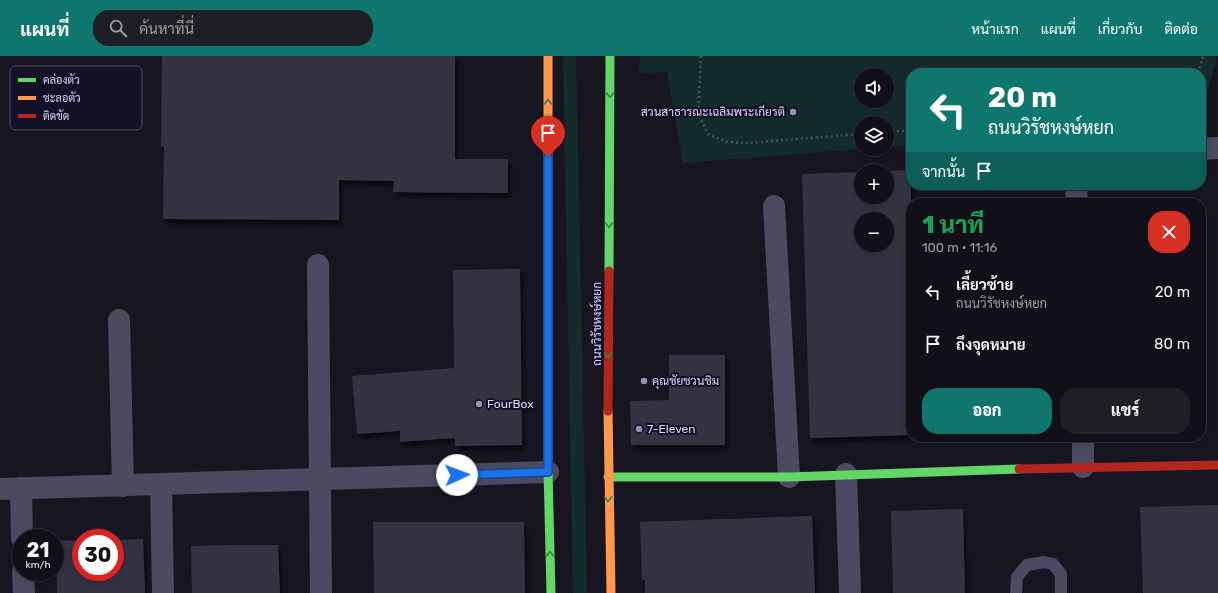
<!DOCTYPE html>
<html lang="th">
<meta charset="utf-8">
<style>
:root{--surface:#111018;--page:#1e1e25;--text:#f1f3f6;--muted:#9c9da2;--line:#303037;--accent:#0f766e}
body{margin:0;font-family:Rubik,Sarabun,sans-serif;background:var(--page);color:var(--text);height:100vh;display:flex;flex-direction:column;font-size:15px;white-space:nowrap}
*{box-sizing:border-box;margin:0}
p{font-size:13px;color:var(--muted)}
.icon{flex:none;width:22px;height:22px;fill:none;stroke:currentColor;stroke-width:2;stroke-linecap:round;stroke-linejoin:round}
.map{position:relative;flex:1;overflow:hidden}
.side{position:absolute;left:906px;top:142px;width:300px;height:244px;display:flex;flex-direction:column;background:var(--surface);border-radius:16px;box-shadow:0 2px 6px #0003,0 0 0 1px var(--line)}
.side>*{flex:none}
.banner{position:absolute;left:906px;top:12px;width:300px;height:122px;border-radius:16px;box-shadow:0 2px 6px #0003,0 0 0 1px var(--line);background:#0f766e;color:#fff;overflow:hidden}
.controls{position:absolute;left:854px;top:12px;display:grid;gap:8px}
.controls a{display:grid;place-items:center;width:40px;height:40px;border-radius:50%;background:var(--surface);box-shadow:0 2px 6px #0003,0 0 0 1px var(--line);font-size:20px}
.speed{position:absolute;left:12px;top:473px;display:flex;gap:8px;font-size:20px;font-weight:700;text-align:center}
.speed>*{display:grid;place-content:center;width:52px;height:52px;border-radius:50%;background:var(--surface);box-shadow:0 2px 6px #0003,0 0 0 1px var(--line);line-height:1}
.speed small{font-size:10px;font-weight:400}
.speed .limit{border:6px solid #d22;background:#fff;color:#111}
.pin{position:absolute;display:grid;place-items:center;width:34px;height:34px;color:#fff;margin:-41px -17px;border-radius:50% 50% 50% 0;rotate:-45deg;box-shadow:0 0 4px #0007}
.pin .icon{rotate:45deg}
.me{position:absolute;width:44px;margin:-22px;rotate:88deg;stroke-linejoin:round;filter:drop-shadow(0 0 3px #0008)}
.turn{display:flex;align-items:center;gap:14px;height:84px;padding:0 16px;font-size:18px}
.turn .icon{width:52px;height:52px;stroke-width:2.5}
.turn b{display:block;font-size:28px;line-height:34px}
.then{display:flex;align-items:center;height:38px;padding:0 16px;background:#0003;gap:8px;font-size:15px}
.round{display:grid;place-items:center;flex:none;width:42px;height:42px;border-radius:16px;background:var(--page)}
.summary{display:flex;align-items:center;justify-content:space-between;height:68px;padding:0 16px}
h1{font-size:24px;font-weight:800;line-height:30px;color:#1e9e55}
.primary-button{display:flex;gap:8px;margin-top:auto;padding:8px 16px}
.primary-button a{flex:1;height:46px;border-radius:16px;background:var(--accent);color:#fff;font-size:16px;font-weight:800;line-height:46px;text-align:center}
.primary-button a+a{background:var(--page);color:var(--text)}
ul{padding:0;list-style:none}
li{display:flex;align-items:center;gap:12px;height:52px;padding:0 16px}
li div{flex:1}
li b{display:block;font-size:15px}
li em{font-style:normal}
header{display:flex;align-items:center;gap:24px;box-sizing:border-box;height:56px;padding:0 20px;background:var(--accent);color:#fff}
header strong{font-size:19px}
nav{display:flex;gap:22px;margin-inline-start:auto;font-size:14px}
.search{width:280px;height:36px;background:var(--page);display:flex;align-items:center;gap:10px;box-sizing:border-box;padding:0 14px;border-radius:16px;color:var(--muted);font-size:15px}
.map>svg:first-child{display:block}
.green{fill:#142b2c;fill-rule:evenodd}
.building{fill:#353342;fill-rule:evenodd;filter:url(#shadow)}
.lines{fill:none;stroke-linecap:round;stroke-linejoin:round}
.path{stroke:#475260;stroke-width:2.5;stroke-dasharray:2 3;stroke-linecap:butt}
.lane{stroke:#4c4a61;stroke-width:12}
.street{stroke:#4c4a61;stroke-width:22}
.fast{stroke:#63d668;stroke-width:9}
.slow{stroke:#ff974d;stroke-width:9}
.jam{stroke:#b3261e;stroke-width:9}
.oneway{stroke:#3f7d4a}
.route-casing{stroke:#114b97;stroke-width:10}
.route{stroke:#1a73e8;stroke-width:7}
.poi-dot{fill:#9692b0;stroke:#141025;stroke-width:1.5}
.labels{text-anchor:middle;stroke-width:4;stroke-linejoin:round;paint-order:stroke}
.poi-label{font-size:12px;fill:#dbd5fd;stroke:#141025;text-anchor:start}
.street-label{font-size:12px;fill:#dbd5fd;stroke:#141025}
.key{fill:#141025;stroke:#504b66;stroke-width:1}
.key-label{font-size:11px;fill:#dbd5fd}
</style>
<header>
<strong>แผนที่</strong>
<div class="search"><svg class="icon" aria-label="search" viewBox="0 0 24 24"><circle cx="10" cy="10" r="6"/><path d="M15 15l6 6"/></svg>ค้นหาที่นี่</div>
<nav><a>หน้าแรก</a><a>แผนที่</a><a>เกี่ยวกับ</a><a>ติดต่อ</a></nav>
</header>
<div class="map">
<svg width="1218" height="537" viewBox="0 0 1218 537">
<defs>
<filter id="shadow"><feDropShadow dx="2.5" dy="4.5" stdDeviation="2" flood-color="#0009"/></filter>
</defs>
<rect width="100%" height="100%" fill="#171520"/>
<path class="green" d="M563 0H576L587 537H573Z
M640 0H1217L1206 41 1201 45V17H911V89L887 91V67H861V93L683 107 667 16 639 17ZM861 19H887V45H861Z"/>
<path class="building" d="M162 0H455V103H508V137L393 136 394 125 339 124V164L163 163 164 91H161Z
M911 114V379L810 382 802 118 861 116V141H887V115ZM861 163H887V189H861Z
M520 213 522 389 455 390V382L400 386V375L357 378 352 320 454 312 453 214Z
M669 299H725V389H631L630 345 669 344Z
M1218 449V537H1143L1140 451Z
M963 453 965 537H893L891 455Z
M812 460 815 537H645V524H642L640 466Z
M373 466H524L525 537H374Z
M143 483 145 537H57L56 485 81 484V516H115V484Z
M232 489H278L280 537H192L191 490Z"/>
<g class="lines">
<path class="path" d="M701 0 698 58 709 79 728 86 747 87 861 78
M1198 17 1203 0
M887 76 911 74"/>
<path class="lane" d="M1016 537 1017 521 1027 509 1044 506 1053 508 1061 518V537"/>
<path class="street" d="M1201 93 1218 92
M1076 129 1077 147
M774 150 789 421
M318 209 321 537
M119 264 123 430
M1083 381V411
M846 418 850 537
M161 429 163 537
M21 432 22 482
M0 433 548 416
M23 516 24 537"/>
<path class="fast" d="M609 215 610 0
M548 414 551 537
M608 421H789L1019 413"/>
<path class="slow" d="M548 0V231
M608 355 611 537"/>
<path class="jam" d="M548 231V414
M608 355 609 215
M1019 413 1218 409"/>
</g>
<defs><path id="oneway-chevron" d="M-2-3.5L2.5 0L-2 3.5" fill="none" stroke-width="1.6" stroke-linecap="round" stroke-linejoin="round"/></defs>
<g class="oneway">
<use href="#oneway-chevron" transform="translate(610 39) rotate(90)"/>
<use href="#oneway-chevron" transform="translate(548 46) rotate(-90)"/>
<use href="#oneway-chevron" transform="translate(609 169) rotate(90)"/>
<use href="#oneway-chevron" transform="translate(608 299) rotate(90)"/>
<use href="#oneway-chevron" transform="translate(608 443) rotate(89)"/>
<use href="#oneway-chevron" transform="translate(550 498) rotate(-91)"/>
</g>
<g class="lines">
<g class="route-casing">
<path id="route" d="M457 419 548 416V101"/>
</g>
<use href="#route" class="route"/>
</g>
<g class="poi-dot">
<circle cx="793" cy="56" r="4"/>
<circle cx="644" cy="325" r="4"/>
<circle cx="479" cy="348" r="4"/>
<circle cx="639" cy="373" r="4"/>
</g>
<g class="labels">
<g class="poi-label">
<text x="785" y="60" text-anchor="end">สวนสาธารณะเฉลิมพระเกียรติ</text>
<text x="652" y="329">คุณชัยชวนชิม</text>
<text x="487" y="352">FourBox</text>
<text x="647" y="377">7-Eleven</text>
</g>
<g class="street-label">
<text transform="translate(597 268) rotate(-90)" y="4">ถนนวิรัชหงษ์หยก</text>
</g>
</g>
<rect x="10" y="10" width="132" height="64" rx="6" class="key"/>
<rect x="18" y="22" width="18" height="4" fill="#63d668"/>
<rect x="18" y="40" width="18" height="4" fill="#ff974d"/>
<rect x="18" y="58" width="18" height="4" fill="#b3261e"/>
<g class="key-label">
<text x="43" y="28">คล่องตัว</text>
<text x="43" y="46">ชะลอตัว</text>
<text x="43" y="64">ติดขัด</text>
</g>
</svg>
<div class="controls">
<a><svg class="icon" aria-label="sound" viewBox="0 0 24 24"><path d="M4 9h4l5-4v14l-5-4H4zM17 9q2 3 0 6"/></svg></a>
<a><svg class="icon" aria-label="layers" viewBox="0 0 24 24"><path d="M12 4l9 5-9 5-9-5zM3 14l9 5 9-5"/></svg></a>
<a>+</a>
<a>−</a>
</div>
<div class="speed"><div>21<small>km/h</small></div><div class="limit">30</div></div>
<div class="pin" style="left:548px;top:101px;background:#d93025"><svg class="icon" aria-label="arrive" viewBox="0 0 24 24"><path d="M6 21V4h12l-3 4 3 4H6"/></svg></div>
<svg class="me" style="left:457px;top:419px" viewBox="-20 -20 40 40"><circle r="19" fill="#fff"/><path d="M0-13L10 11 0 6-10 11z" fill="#1a73e8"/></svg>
<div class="banner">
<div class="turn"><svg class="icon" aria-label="left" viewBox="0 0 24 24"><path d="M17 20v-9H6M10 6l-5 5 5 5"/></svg><div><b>20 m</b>ถนนวิรัชหงษ์หยก</div></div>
<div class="then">จากนั้น<svg class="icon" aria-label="arrive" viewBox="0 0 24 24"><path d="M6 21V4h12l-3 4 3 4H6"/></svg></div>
</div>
<section class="side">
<div class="summary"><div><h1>1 นาที</h1><p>100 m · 11:16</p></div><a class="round" style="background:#d93025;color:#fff"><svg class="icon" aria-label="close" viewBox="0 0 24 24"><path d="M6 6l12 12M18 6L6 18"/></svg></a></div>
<ul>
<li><svg class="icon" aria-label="left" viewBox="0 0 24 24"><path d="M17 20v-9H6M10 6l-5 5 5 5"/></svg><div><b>เลี้ยวซ้าย</b><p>ถนนวิรัชหงษ์หยก</p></div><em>20 m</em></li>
<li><svg class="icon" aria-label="arrive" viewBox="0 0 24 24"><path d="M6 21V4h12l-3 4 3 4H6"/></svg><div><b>ถึงจุดหมาย</b></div><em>80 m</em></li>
</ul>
<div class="primary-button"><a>ออก</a><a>แชร์</a></div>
</section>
</div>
